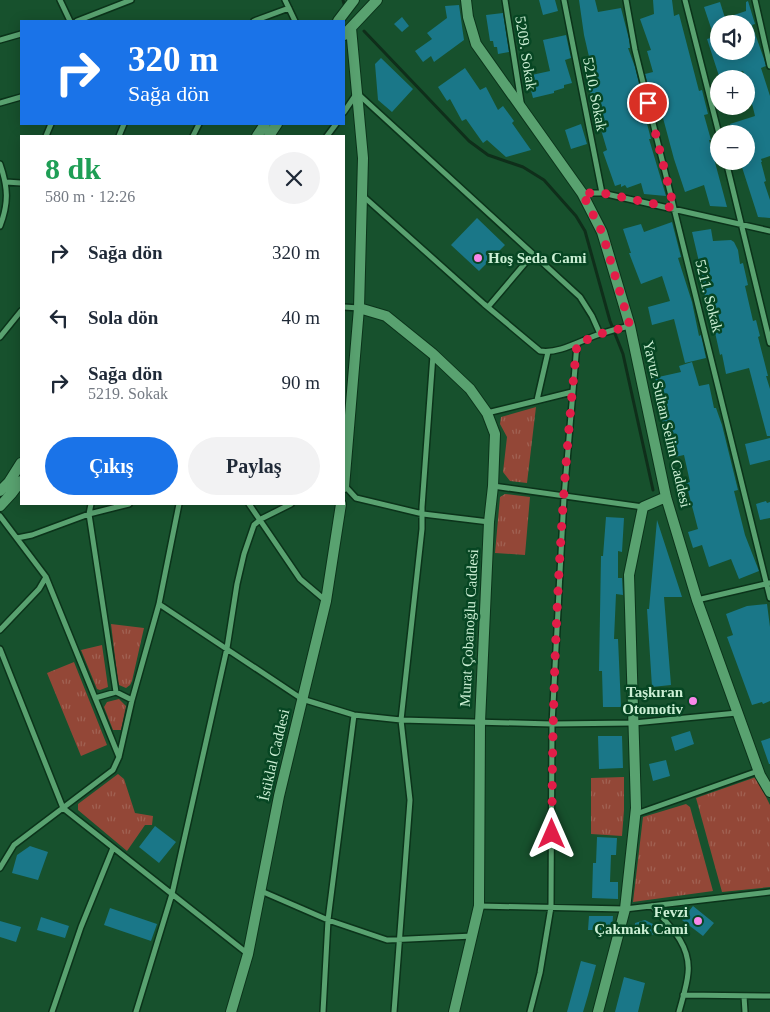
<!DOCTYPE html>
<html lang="tr">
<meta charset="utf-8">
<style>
:root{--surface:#fff;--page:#f2f2f3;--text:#1f2937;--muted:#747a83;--accent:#1a73e8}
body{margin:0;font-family:"Times New Roman",serif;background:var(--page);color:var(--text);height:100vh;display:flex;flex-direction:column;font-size:19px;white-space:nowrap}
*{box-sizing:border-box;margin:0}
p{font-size:16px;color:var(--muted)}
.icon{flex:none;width:28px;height:28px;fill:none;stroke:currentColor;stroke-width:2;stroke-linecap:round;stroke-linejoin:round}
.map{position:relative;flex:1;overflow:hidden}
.sheet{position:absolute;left:20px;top:135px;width:325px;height:370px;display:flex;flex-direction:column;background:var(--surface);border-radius:0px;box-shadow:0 2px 12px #0003}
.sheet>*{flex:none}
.top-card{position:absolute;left:20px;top:20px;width:325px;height:105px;border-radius:0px;box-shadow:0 2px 12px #0003;background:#1a73e8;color:#fff;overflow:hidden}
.tools{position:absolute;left:710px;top:15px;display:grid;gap:10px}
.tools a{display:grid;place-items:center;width:45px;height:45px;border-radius:50%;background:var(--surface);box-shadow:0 2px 12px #0003;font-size:25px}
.pin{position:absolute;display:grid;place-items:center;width:42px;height:42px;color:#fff;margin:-21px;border:2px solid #fff;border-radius:50%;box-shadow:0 1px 5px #0007}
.me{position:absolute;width:55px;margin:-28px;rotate:0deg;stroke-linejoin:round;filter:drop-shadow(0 0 4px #0008)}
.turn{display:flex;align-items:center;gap:18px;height:105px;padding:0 25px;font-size:22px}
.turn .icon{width:65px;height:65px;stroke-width:2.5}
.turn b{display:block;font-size:35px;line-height:42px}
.round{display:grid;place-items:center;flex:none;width:52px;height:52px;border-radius:26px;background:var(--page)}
.summary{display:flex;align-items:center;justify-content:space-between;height:85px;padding:0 25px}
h1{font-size:30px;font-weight:700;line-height:38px;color:#1e9e55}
.cta{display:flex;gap:10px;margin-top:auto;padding:10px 25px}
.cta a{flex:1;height:58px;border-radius:30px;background:var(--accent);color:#fff;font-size:20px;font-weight:700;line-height:58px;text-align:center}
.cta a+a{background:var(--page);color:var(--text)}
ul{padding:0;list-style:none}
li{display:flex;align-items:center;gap:15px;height:65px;padding:0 25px}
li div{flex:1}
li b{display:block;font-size:19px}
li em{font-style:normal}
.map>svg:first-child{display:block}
.grass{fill:url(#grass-tufts)}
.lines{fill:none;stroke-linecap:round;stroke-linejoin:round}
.stream{stroke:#0f2e1a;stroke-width:3}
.building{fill:#1a7788;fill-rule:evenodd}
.street-casing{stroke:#0b331a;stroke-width:8}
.secondary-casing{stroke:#0b331a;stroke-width:12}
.street{stroke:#59a270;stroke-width:5}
.secondary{stroke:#59a270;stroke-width:10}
.route{stroke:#e11d48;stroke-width:9;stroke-dasharray:0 16.2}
.poi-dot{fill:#f987e9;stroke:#074623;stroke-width:2}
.labels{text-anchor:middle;stroke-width:5;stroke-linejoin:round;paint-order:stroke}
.street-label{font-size:15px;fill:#ccf0d5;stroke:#074623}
.poi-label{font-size:15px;font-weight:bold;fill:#ccf0d5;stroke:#074623;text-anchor:end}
</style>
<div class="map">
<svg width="770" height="1012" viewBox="0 0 770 1012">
<defs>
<pattern id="grass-tufts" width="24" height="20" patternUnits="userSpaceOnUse" patternTransform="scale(1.25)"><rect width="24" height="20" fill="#934737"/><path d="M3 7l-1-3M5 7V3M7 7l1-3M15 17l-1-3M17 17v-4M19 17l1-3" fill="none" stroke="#a16253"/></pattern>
</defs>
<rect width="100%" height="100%" fill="#17512d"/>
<path class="grass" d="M536 407 527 483 510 481 503 472 507 437 500 424 501 417Z
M505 494 530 497 525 555 495 553 500 497Z
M111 624 144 628 132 681 130 685 126 688 119 685 118 682Z
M102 645 108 687 100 690 97 689 81 650Z
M74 662 107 745 81 756 47 673Z
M119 699 126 706 121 730H113L104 707 107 702Z
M118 774 124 779 135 813 153 816 152 825H145L127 851 78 810V804Z
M624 777V810L622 836 591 834V778Z
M756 777 770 805V887L722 892 696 798Z
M686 804 690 807 713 891 633 902 643 817Z"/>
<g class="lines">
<path class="stream" d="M343 0 344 4
M364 31 469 141 488 155 523 167 544 180 576 216 585 231 610 321 623 354 653 490"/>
</g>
<path class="building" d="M539 0H555L558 11 543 15Z
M579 0H595L598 12 621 8 629 39 630 48H628L635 67 647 116H645L651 139H649L666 196 644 194 641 183 627 188 625 185 621 187V184L615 186 603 152 607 150 589 89 596 87 584 35Z
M653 0H672L674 16 679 14 699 91 702 90 708 114 704 115 711 140H709L727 207 710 206 704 185 685 192 674 159 663 118 660 110 655 112 645 74 653 72 647 51 651 50 640 19 654 14Z
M748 1 755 24 752 25 764 59 766 66 761 68 770 96V156L761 159 762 162H761L766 181 764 182 770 200V218L758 217 740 161H746V134H733L730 124 755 116 746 79 743 71 728 76 727 73 719 76 707 39 714 37 704 7 720 2 725 18 746 11V2ZM719 24H746V51H719Z
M459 5 464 40 434 62 431 56 423 62 415 51 432 39 427 33 447 18 445 6Z
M503 13 509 52 498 54 497 47H494L493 41H490L486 15Z
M402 17 409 26 402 32 394 24Z
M566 35 571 58 565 60 572 83 564 85V88L554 91V93L533 98 527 76 550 71 543 40Z
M381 58 413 89 392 112 378 100 375 64Z
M465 68 480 90 486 87 498 110 503 106 514 121 512 123 531 150 506 157 487 140 483 143 466 119 462 121 450 99 447 101 438 87Z
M581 124 587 144 571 149 565 130Z
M477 218 505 245 479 271 451 245Z
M672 222 681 257 678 258 692 302 699 336 701 335 706 358 685 363 674 319 652 325 648 307 670 301 662 276 641 284 629 253H631L623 229 641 224 644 232Z
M711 229 713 241 731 240 734 242 738 250 740 264 743 263 748 285 745 286 753 321 756 320 760 336 758 337 768 376H766L770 389V436H767L749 368 726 374 722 354 720 355 707 296 705 297 701 279H703L692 232Z
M692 362 699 386 709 384 714 408H716L722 425 738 490 734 491 745 535 759 571 739 579 731 559 709 567 702 545 693 548 688 532 698 529 686 483 690 482 684 455 670 458 657 399 659 398 654 378 681 372 679 366Z
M770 438V460L750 465 745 444Z
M766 501 767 503 770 502V518L760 520 756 504Z
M606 517 624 518 622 552 618 551V578H622L623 595 616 594 614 639H618L621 707H603L602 671H599L601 556H603Z
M657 520 682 597H664L671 685 652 687 647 609H649Z
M767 604 770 627V701L763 704 762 702 752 705 727 637 733 635 726 614 747 606Z
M690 731 694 744 675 751 671 737Z
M598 736H622L623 768 599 769Z
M770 738V764H769L761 741Z
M666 760 670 776 653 781 649 764Z
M155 826 176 842 159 863 139 847Z
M597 837 617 838 616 855H611L610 882H618V899L592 898 593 863H596Z
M30 846 48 852 38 880 12 873 17 855Z
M693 906 714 923 703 936 682 920Z
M110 908 157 924 151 941 104 925Z
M589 916H613L612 930H588Z
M41 917 69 926 65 938 37 930Z
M645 920 659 927 658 935 634 933 635 923Z
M0 921 21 927 16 942 0 937Z
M581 961 596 965 588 995 583 1012H567Z
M624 977 645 983 638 1012H615Z"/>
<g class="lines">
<g class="street-casing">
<path id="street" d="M60 0 70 21
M285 0 295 21
M505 0 521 102
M564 0 602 193
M626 0 635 50 770 598
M685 0 719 134
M755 0 770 66
M77 21 131 0
M254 21 289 8
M0 40 21 34
M0 103 21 97
M344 112 357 93 580 297 592 316 600 334
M46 136 51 124
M119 136 124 124
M193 136 199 124
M327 136 336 124
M726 161 770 343
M0 164C8 187 9 203 0 226
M6 182 21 183
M582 193H602L770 231
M363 196 484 304 540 351C560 354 581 340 600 334 609 331 620 328 630 326
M344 307 359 308
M488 307 533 254
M0 337 21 311
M537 400 548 352
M487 413 572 392
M344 485 356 498 423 514 489 522
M493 486 643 507
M91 504 89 514 116 692
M249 504 300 579 326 601
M0 516 46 577 119 757
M17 538 32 535 89 514 129 504
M697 600 770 583
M159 604 302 699 354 715 401 720 552 724 634 723 737 713
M0 630 39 589 46 577
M0 649 63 808 248 954
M95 698 116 692 132 700
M636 814 758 771
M0 868 14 845 113 770 119 757 132 700 159 604 179 504
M261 891 328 920 387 940 473 936
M479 906 625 909 770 892
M652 906C669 925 691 945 688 973 687 986 682 1000 679 1012
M683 995 770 996
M744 996 745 1012
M52 1012 81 927 113 848
M136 1012 172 894 227 648 237 584 244 554 254 525 261 519 291 504
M323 1012 328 920 354 715
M394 1012 410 800 401 720 422 529V507L433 355
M530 1012 540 973 551 907 552 724 564 497 577 344"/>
</g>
<g class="secondary-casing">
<path id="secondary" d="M466 0 468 17 476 44 582 193 602 232 630 326 666 497 697 600 760 775 770 792
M338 21 354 0
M344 35 377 0
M257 136 265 124
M269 136 277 124
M359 308 386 316 433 354 470 389 487 413 495 434 493 486 489 522 480 722 479 906 454 1012
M344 487 359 308 363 158 351 28
M0 491 9 482 21 463
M0 506 12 493 21 481
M231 1012 248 954 279 796 326 601 341 504
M598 1012 625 909 636 808 629 575 643 507 666 497"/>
</g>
<use href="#street" class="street"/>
<use href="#secondary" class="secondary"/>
</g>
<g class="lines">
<path class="route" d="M552 834C552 670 560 506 577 344L600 334 630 326 602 232 582 193H602L674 208 648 103"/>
</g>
<g class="poi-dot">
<circle cx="478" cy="258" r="5"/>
<circle cx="693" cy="701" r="5"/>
<circle cx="698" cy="921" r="5"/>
</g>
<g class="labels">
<g class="street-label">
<text transform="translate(526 53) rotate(81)" y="5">5209. Sokak</text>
<text transform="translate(595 94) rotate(79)" y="5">5210. Sokak</text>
<text transform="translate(709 296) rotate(76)" y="5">5211. Sokak</text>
<text transform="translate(667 424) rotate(77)" y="5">Yavuz Sultan Selim Caddesi</text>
<text transform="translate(469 628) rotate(-87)" y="5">Murat Çobanoğlu Caddesi</text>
<text transform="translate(274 755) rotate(-77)" y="5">İstiklal Caddesi</text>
</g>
<g class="poi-label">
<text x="488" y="263" text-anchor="start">Hoş Seda Cami</text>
<text x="683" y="697">Taşkıran<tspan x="683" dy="17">Otomotiv</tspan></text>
<text x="688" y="917">Fevzi<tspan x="688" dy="17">Çakmak Cami</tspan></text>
</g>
</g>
</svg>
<div class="tools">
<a><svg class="icon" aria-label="sound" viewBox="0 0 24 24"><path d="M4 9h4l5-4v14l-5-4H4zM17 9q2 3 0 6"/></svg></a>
<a>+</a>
<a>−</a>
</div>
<div class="pin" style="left:648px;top:103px;background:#d93025"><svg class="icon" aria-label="arrive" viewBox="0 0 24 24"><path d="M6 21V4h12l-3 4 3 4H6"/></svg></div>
<svg class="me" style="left:552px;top:834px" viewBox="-20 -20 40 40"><path d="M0-17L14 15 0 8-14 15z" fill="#e11d48" stroke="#fff" stroke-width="4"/></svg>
<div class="top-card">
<div class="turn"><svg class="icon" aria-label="right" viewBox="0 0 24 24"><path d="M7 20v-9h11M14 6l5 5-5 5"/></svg><div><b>320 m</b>Sağa dön</div></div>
</div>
<section class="sheet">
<div class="summary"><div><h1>8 dk</h1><p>580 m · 12:26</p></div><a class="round"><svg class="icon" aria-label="close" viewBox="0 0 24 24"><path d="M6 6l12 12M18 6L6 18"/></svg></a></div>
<ul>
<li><svg class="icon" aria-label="right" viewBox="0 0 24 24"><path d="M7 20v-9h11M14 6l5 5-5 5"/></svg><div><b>Sağa dön</b></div><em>320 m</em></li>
<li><svg class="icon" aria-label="left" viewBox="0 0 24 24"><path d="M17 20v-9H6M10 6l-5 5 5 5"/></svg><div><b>Sola dön</b></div><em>40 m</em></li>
<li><svg class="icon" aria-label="right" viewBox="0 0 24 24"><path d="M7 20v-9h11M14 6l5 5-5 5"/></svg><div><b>Sağa dön</b><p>5219. Sokak</p></div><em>90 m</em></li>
</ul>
<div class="cta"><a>Çıkış</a><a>Paylaş</a></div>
</section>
</div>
